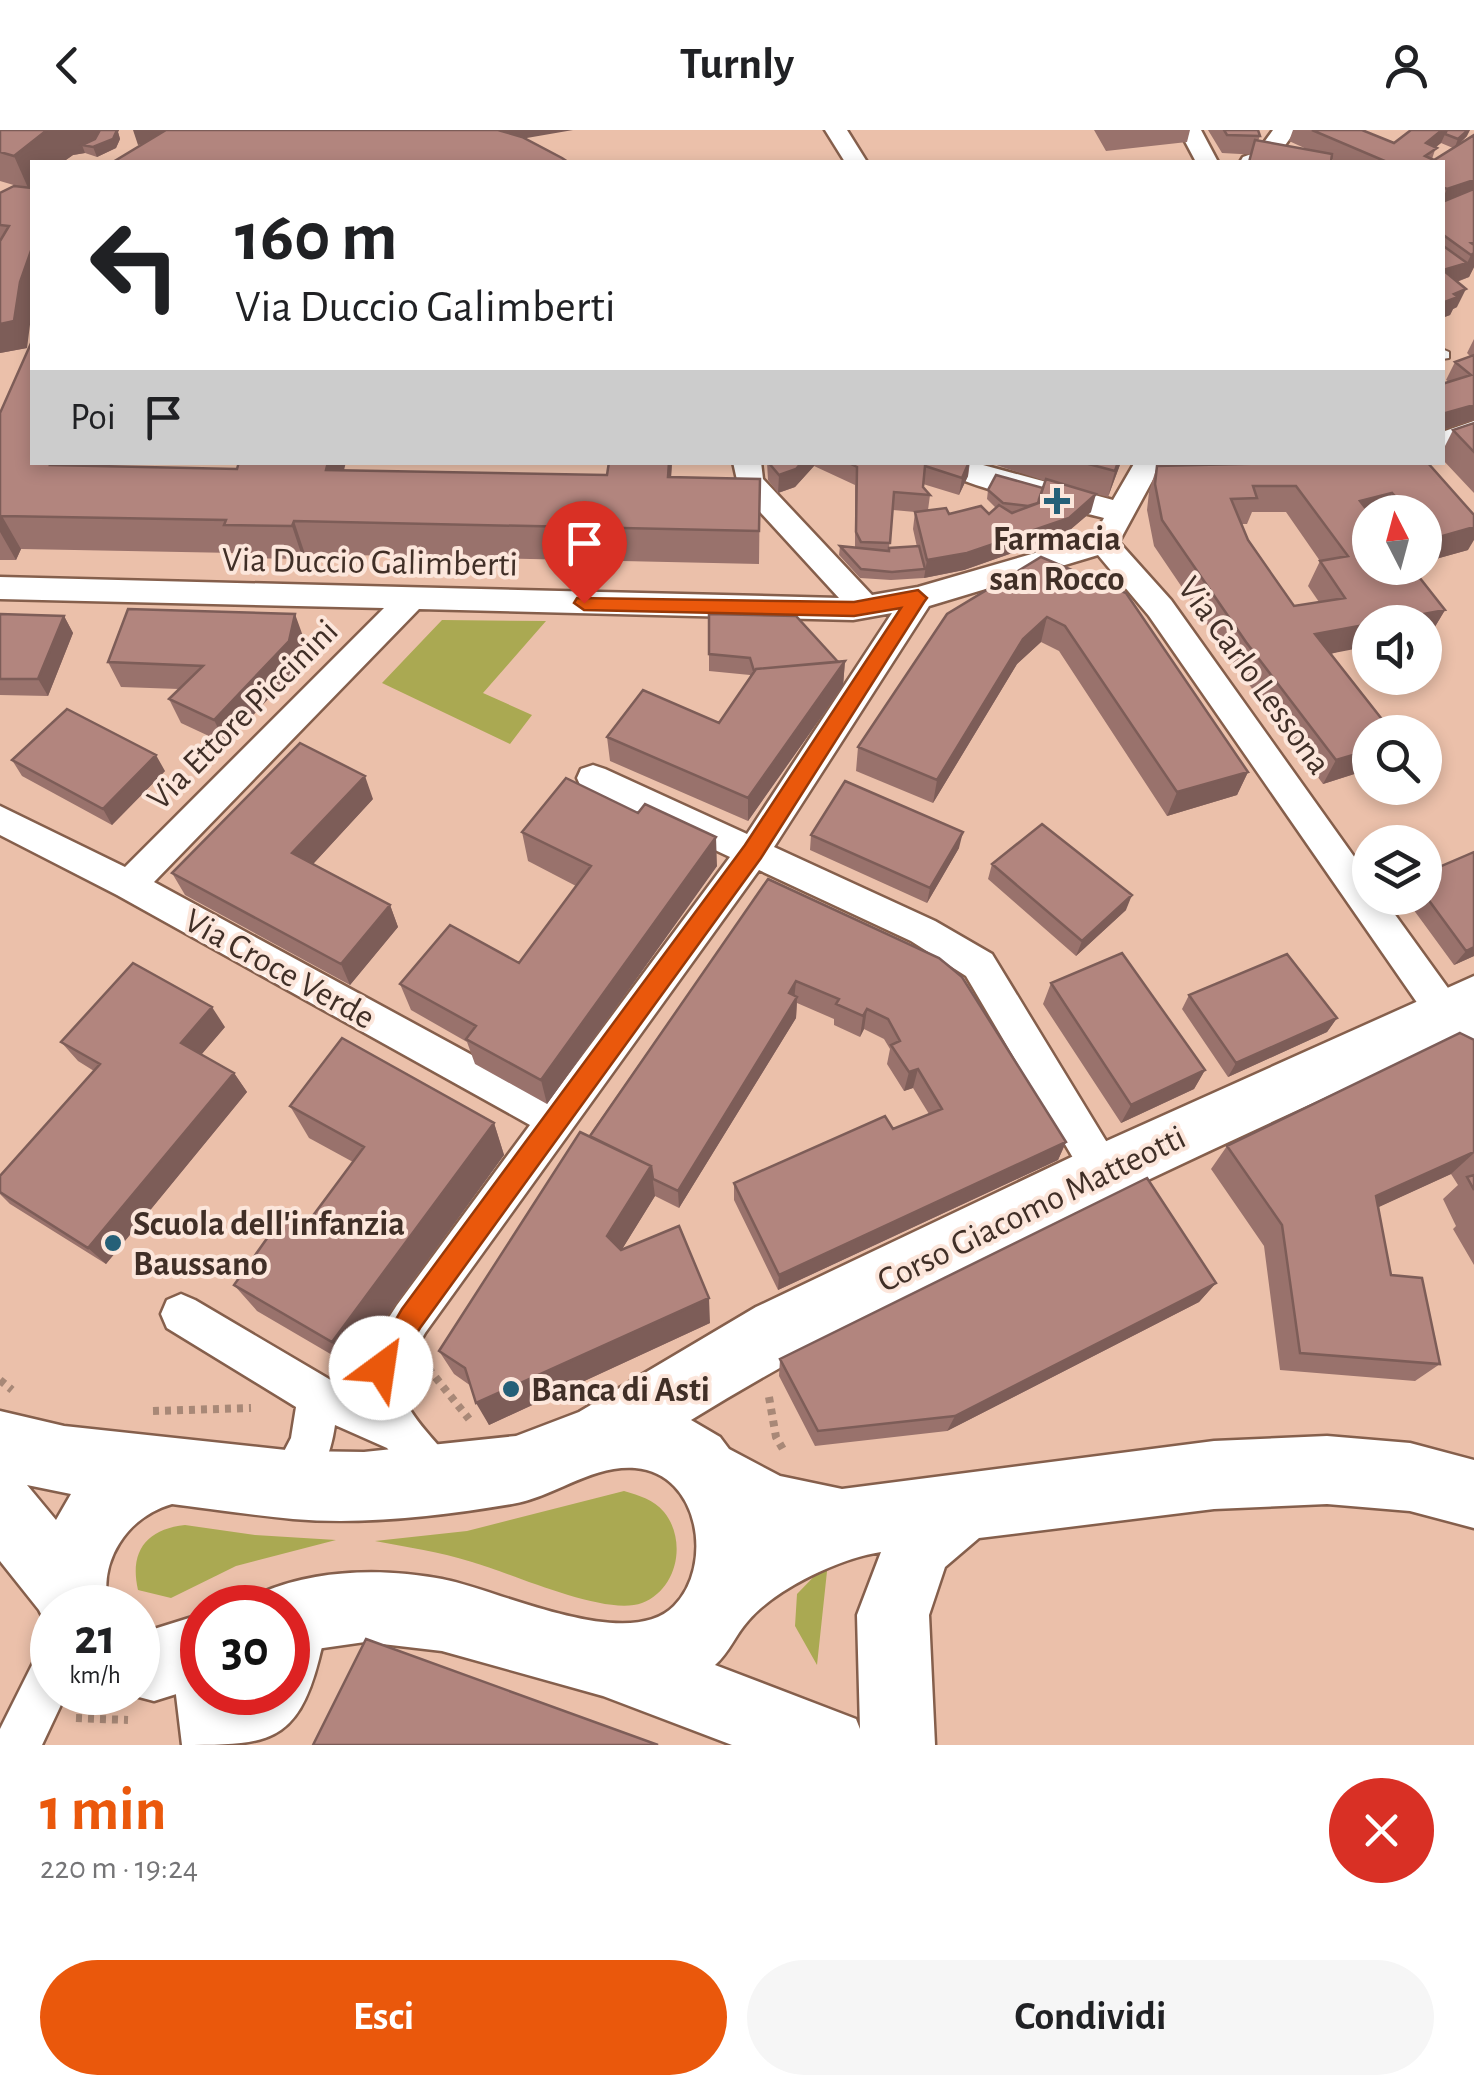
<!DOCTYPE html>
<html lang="it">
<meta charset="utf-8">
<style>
:root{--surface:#fff;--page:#f6f6f6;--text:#202124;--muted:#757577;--accent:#ea580c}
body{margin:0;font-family:"Alegreya Sans",sans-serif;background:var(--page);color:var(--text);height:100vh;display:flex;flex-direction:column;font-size:38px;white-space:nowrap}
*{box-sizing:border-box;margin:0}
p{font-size:32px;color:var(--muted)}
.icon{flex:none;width:55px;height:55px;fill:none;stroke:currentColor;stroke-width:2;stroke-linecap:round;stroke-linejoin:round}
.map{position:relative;height:1615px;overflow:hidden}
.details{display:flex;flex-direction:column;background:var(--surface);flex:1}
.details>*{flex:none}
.hud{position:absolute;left:30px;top:30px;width:1415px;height:305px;border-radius:0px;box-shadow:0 5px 15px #0003;background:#fff;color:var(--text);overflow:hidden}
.needle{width:65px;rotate:354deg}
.fabs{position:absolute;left:1352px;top:365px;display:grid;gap:20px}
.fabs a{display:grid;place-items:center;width:90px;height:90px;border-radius:50%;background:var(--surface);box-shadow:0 5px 15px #0003;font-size:50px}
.speed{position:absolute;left:30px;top:1455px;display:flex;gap:20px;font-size:50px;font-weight:700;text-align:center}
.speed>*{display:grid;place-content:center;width:130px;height:130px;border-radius:50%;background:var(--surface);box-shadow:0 5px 15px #0003;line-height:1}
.speed small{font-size:25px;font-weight:400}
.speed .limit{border:15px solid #d22;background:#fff;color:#111}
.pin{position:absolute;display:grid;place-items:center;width:85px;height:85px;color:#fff;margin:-102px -42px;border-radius:50% 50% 50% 0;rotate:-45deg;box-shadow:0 0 10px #0007}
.pin .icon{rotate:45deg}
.me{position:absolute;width:110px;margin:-55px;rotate:31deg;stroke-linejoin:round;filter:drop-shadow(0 0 8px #0008)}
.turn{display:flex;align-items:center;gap:35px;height:210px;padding:0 40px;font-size:45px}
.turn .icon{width:130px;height:130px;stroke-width:2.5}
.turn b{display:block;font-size:70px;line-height:85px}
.then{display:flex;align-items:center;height:95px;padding:0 40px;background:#0003;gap:20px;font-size:38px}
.round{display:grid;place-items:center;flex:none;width:105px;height:105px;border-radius:52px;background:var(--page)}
.summary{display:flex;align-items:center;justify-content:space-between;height:170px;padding:0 40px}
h1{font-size:60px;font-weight:700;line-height:75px;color:var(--accent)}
.cta{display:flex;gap:20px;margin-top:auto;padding:20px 40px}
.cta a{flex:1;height:115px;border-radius:60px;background:var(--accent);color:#fff;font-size:40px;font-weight:700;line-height:115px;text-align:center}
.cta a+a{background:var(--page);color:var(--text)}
header{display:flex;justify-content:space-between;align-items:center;height:130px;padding:0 40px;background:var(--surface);font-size:45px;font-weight:700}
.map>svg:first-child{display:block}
.green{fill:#aaa952}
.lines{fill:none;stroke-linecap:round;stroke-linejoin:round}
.service-casing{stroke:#855f4c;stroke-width:4}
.minor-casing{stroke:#855f4c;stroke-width:5}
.primary-casing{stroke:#855f4c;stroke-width:5}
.path{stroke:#a88877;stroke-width:8;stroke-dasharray:6 6;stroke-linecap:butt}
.service{fill:#fff;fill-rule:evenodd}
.minor{fill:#fff;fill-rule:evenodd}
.primary{fill:#fff;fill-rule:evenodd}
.wall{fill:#99726c;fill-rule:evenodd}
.shaded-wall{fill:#7d5d58}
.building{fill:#b2857e;stroke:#7d5d58;stroke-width:2.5;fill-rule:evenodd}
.route{fill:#ea580c;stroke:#983908;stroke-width:2.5}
.poi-dot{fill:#256078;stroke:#fce6db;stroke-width:4}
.labels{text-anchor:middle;stroke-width:8;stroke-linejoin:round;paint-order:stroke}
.poi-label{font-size:35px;font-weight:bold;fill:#402f27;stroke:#fce6db;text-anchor:start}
.street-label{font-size:35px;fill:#402f27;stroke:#fce6db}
</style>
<header><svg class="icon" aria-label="back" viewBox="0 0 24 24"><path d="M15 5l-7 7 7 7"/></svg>Turnly<svg class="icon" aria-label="person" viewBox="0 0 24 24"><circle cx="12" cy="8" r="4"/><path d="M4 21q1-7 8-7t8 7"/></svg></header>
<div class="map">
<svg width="1474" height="1615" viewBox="0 0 1474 1615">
<rect width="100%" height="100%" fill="#ebc0aa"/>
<path class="green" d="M442 490 546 491 483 563 532 585 510 614 382 553Z
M624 1361C640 1366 653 1369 664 1382 687 1410 678 1459 642 1473 605 1487 511 1443 472 1432 440 1422 407 1417 375 1411L467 1401Z
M185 1395 255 1405 336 1410 236 1436 171 1468 138 1460C129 1421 147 1399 185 1395Z
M828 1432 817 1535 795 1496 797 1464Z"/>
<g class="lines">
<g class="service-casing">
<path id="service" d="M1442 219 1449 222V228L1442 229Z"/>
</g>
<g class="minor-casing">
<path id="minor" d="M825 0H847L867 32H845Z
M1179 0H1201L1218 32H1196Z
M1273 0H1296L1273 32H1240L1243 27 1257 22Z
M1474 291V310L1442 321V302Z
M733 332H761L763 349 872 465 918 457 1094 406 1104 388C1071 379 949 356 932 332H972L1113 370 1135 332H1329L1325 339 1315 341 1157 342 1119 412 1171 470 1370 749V768H1383L1474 894V940L1461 936 1149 486 1098 425 929 476 774 717 935 791 992 824 1117 1029 1122 1042 1117 1055 1103 1060 1089 1055 966 846 911 811 759 740 425 1203C419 1214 410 1226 405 1238 387 1278 447 1314 461 1347L454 1362 439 1369 424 1362 387 1318 335 1295C331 1324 317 1364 289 1376L274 1369 267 1354 291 1308 296 1277 167 1198 161 1184 167 1170 181 1164 195 1170 334 1252 363 1265 360 1238 366 1223 397 1175 530 995 117 765 0 705V676L125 737 384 478 0 469V447L839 468 739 359ZM419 479 853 490 892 483 747 704 605 639 593 635 581 639 577 648 581 657 730 727 551 968 154 752Z
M307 1462 323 1469C332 1490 324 1507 319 1529 297 1615 266 1615 182 1615L171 1523 178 1507 194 1500 202 1504V1562H223L226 1580 258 1562H288L287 1478 291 1469Z
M52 1520V1562H67L42 1615H0V1599L36 1527Z"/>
</g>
<g class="primary-casing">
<path id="primary" d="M1474 846V898C1211 1022 940 1138 691 1290L720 1307 729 1319 780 1346 842 1359 1214 1311 1327 1306 1410 1313 1474 1330V1398L1410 1381 1327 1374 1214 1379 979 1408 945 1437 929 1485 935 1615H732L603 1566 442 1521 365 1512 288 1523V1478H256L263 1462C318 1439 384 1438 442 1449 499 1460 628 1523 674 1476 714 1436 700 1343 635 1338 590 1335 555 1367 512 1374 442 1386 364 1395 293 1389 252 1385 212 1379 172 1374 127 1387 97 1432 109 1478H52V1505L39 1480 0 1431V1281L64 1296 295 1321 364 1322 516 1306 579 1282 756 1177 1082 1022ZM27 1355 71 1364 56 1390ZM881 1422 857 1485 860 1599 856 1589 715 1535C730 1522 735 1505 748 1491 775 1459 840 1428 881 1422Z
M202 1484V1556L154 1571 120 1562H138V1498L154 1499Z"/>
</g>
<path class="path" d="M428 1238 469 1289
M0 1250 12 1260
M769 1267 776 1307 784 1321
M153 1281 251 1278
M76 1588 128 1590"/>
<use href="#service" class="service"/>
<use href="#minor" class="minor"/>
<use href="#primary" class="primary"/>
</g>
<path class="wall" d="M0 0H119L118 2 120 9 116 18 97 27 85 23 73 25 63 32H32L27 218 0 223V63L17 56 0 51Z
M1094 0H1190L1187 12 1106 21Z
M1208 0H1258L1260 6 1258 11 1311 21 1289 11 1293 0H1362L1394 13 1411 0 1467 6 1459 14 1474 5V137L1469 147 1457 152V177L1453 179 1450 185 1442 188V32H1338L1331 29 1222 23ZM1441 13 1453 18 1434 30 1432 29 1436 17Z
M1474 209V290L1442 300V254L1449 252 1446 250 1455 232 1470 226 1467 223Z
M0 283 80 336 607 345 609 332H672L671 347 760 349 759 434 305 424 303 429 237 428 235 423 21 419 16 430H0Z
M1474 293V363L1442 329V322L1453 300Z
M767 332H970L968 346 959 365 923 354V357L930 365 928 380 949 384H989L996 378 987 369 988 360 1043 358 1045 351 987 332H1121L1108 367 1088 362 1091 382 1064 405 964 440 924 448 891 450 860 448 839 425 840 416 855 418V355L814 336 795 357 778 363 768 350ZM893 380 915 382 913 399 917 417 889 418Z
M1427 332 1468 420 1425 432V382H1370V438L1445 480 1430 505 1425 506V492L1331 524 1370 602V639L1323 654 1236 537 1154 416 1147 380 1149 362 1157 336ZM1252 382H1286L1320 431 1308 456 1319 472 1294 476 1248 410 1242 394H1247Z
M1041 427 1248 642 1237 665 1167 686 1059 521 1041 512 1017 534 933 673 856 641 858 617Z
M0 484 64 486 73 503 48 566 0 565Z
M709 484 838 532 845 531 843 556 748 691 610 631 607 607 719 593 750 547V545L709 541Z
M304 509 299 536 226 614 181 593 169 569 179 559 121 557 108 532Z
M12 630 165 641 112 695 22 646Z
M373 669 313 734 390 775 398 797 350 855 185 765 172 743Z
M522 702 717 736 547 974 475 934 467 912 411 880 400 854 519 833 576 756 528 731Z
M811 705 959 718 927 773 810 720Z
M1474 722V826L1454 835 1405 768H1425V743Z
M992 734 1126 780 1076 826 988 749Z
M768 749 1066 1012 1058 1030 778 1160 734 1070V1053L893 999 929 984 913 958 904 961 887 934 890 919 884 909 864 899 860 907 834 895V889L797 873 796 888 679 1078 655 1066 622 1119 710 1193 489 1295 471 1256 454 1244 439 1221Z
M1051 853 1205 940 1194 959 1121 993 1043 874Z
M1189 865 1337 888 1327 902 1228 947 1182 879Z
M225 897 201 925 234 943 247 962 106 1134 10 1074 0 1064V1046L94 941 78 931 61 912Z
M1474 910V1135L1453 1099 1456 1096 1443 1069 1458 1055 1451 1044 1378 1077 1391 1145 1440 1234 1415 1251 1280 1240 1264 1116 1211 1039 1227 1016Z
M290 976 494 993 504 1025 351 1236 257 1181 234 1155 306 1095 353 1032 309 1008Z
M1216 1153 1199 1172 947 1301 815 1316 779 1246 780 1229Z"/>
<path class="shaded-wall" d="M47 0H119L118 2 120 9 116 18 97 27 93 17 82 15 85 23 73 25 63 32H32V57L29 60 14 26Z
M133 0H225L138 15Z
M455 0H573L458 20Z
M1442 0H1447L1441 13 1418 31 1426 13Z
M1468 0H1470L1467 6 1454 19 1458 9Z
M1474 50V65L1442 76V70L1447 59Z
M1474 112V137L1469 147 1458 151 1443 140 1467 133 1471 125V113Z
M32 118V179L27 218 0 223V194L20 152Z
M1466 159 1457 177 1453 179 1450 185 1442 188V173L1454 164Z
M1474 275V290L1442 300V284Z
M51 332H81L67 368 50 335Z
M328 332H346L336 373 326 340Z
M669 332H672L669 380 668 347Z
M802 332H815L814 336 795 357 778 363 779 345Z
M969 332 968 346 959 365 962 348Z
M1118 332H1121L1108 367 1115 341Z
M1392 363 1383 382H1370V391L1360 371Z
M1096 364 1091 382 1064 405 964 440 924 448 927 430Z
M2 386 21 419 16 430 0 402V391Z
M294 391 305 424 303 429 292 396Z
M1474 397V410L1468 420 1425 432V421L1432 409Z
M1445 480 1430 505 1425 506V492H1376Z
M295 484 304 509 299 536 226 614 214 590Z
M64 486 73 503 48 566 38 549Z
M1047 487 1041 512 1017 534 933 673 937 650 1023 509Z
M1370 494V516L1303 529 1315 504Z
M845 531 843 556 748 691V668Z
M1370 620V639L1323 654 1336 630Z
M156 625 165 641 112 695 103 679Z
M1248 642 1237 665 1167 686 1177 662Z
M365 646 373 669 302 746 292 723Z
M963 702 959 718 927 773 930 758Z
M716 707 717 736 547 974 541 950Z
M1132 765 1126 780 1076 826 1082 811Z
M390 775 398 797 350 855 341 834Z
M1474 817V826L1454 835 1466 821Z
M796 851 794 871 797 867 796 888 679 1078 678 1061Z
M212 877 225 897 194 933 181 913Z
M867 879 864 899 860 907 863 886Z
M1337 888 1327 902 1228 947 1236 933Z
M918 939 913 958 904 961 909 942Z
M1205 940 1194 959 1121 993 1131 975Z
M234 943 247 962 106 1134 88 1118Z
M494 993 504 1025 351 1236 332 1212Z
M1066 1012 1058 1030 778 1160 779 1145Z
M1474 1023 1451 1044 1355 1088 1376 1066Z
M651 1036 655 1066 613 1134 607 1106Z
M1216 1153 1199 1172 947 1301 955 1286Z
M709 1168 710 1193 489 1295 476 1273Z"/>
<path class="building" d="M0 0H47L14 26 0 22Z
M100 0H117L113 9 93 17 82 15 95 9Z
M166 0H498L522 7 562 28 568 32H113Z
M1224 0H1258L1260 6 1227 5Z
M1312 0H1362L1394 13 1411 0H1442L1426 13 1437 18 1425 26 1434 30 1474 5V50L1447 59 1442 57V32H1387Z
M1447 0H1468L1458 9 1445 4Z
M1255 10 1332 24 1331 32H1249Z
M14 56 32 58V118L20 152 14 191 0 194V111L9 96 0 95V63Z
M1474 59V112L1471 113 1474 115V123L1471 125 1442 104V72Z
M1442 115 1467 133 1443 140 1466 159 1454 164 1458 167 1442 173Z
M32 211V332H51L50 335 237 339 239 332H328L326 340 607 345 609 332H669L668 347 760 349 759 401 294 391 292 396 224 395 226 390 2 386 0 391V283Z
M1474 225V275L1442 284V254L1471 245 1455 232Z
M1474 293V322L1453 300Z
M768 332H802L796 339 779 345Z
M847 332H969L962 348 925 336 923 357 930 365 894 362 890 413 861 412 856 402 857 337Z
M1081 332H1118L1115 341Z
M1329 332H1427L1474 385V397L1432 409 1425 401V382H1409L1392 363 1360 371 1370 384V438H1412L1445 480 1315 504 1392 602H1370V620L1336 630 1246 512 1162 390 1155 354 1157 336ZM1253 356H1296L1348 426 1320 431 1345 468 1294 476 1248 410 1231 369 1257 368Z
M996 345 1043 358 1038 373 1028 376 1003 373 988 360Z
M1046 349 1096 364 1069 388 967 423 927 430 915 382 946 378 949 384 981 376 989 384 999 375 1012 383 1044 371 1039 369Z
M840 416 889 421V418L919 416 925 439 892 442 861 439Z
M1041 427 1126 463 1248 642 1177 662 1065 496 1047 487 1023 509 937 650 858 617 947 484Z
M128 479 295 484 289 511 214 590 169 569 203 536 108 532Z
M0 484 64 486 38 549H0Z
M709 484 796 486 838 532 756 539 754 541 750 528 709 524Z
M845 531 748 668 607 607 643 560 719 593 756 539Z
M67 579 156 625 103 679 12 630Z
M300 613 365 646 292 723 390 775 341 834 172 743Z
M566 648 638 683 645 674 716 707 541 950 466 909 476 896 400 854 450 795 519 833 591 736 522 702Z
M845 651 963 702 930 758 811 705Z
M1042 694 1132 765 1082 811 992 734Z
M1474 722V817L1466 821 1425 765V743Z
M768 749 939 828 950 837 962 847 1066 1012 779 1145 734 1053 885 986 893 999 942 979 918 939 909 942 891 915 900 911 888 889 867 879 863 886 836 874 839 869 796 851 789 863 797 867 678 1061 653 1049 651 1036 590 1006Z
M1122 823 1205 940 1131 975 1051 853Z
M1287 824 1337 888 1236 933 1189 865Z
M133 833 212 877 181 913 234 943 88 1118 0 1062V1046L100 934 61 912Z
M1460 903 1474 910V1022L1376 1066 1391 1145 1422 1148 1440 1234 1300 1223 1282 1095 1227 1016Z
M342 908 494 993 332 1212 234 1155 285 1083 306 1095 364 1017 290 976Z
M580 1002 651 1036 607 1106 621 1120 679 1096 709 1168 476 1273 465 1238 439 1221Z
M1474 1045V1060L1467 1047Z
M1147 1048 1216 1153 955 1286 818 1301 780 1229Z
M366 1509 658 1615H313Z"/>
<path class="route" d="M918 460 927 468 924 472 761 728 420 1198 391 1247 381 1251 371 1247 368 1238 402 1179 745 715 901 478 854 486 584 480 574 473 577 468 854 472Z"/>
<g class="poi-dot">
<path d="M1052 356h10v10h10v10h-10v10h-10v-10h-10v-10h10z"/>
<circle cx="113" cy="1113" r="10"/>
<circle cx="511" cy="1259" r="10"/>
</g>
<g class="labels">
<g class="poi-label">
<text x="1057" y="420" text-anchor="middle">Farmacia<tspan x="1057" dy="40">san Rocco</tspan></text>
<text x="133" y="1105">Scuola dell'infanzia<tspan x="133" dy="40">Baussano</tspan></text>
<text x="531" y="1271">Banca di Asti</text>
</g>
<g class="street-label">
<text transform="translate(370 431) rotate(1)" y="12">Via Duccio Galimberti</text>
<text transform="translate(1255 545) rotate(54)" y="12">Via Carlo Lessona</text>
<text transform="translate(242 584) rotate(-45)" y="12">Via Ettore Piccinini</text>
<text transform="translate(280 838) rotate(29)" y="12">Via Croce Verde</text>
<text transform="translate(1031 1078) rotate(-26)" y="12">Corso Giacomo Matteotti</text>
</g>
</g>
</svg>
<div class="fabs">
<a><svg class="needle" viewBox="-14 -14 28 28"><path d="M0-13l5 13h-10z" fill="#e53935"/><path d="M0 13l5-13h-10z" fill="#757577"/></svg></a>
<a><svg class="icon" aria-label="sound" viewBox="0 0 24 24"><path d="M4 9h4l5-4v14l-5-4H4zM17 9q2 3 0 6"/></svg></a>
<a><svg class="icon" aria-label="search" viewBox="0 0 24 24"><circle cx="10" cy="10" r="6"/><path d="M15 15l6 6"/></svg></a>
<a><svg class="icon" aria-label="layers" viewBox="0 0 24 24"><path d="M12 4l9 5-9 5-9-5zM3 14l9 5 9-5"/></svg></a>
</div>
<div class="speed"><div>21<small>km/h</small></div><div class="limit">30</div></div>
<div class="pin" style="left:584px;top:473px;background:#d93025"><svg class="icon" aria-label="arrive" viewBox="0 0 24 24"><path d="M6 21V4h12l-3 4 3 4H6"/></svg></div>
<svg class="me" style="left:381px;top:1238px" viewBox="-20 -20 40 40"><circle r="19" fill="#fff"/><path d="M0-13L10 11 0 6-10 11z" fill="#ea580c"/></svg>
<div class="hud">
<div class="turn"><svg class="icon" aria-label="left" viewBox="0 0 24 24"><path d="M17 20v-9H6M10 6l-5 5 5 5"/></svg><div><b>160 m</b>Via Duccio Galimberti</div></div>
<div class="then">Poi<svg class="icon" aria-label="arrive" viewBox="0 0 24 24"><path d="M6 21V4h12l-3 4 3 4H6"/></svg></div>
</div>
</div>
<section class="details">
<div class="summary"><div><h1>1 min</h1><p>220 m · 19:24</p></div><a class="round" style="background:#d93025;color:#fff"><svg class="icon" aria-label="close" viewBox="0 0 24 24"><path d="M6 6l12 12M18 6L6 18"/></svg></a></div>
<div class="cta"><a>Esci</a><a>Condividi</a></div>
</section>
